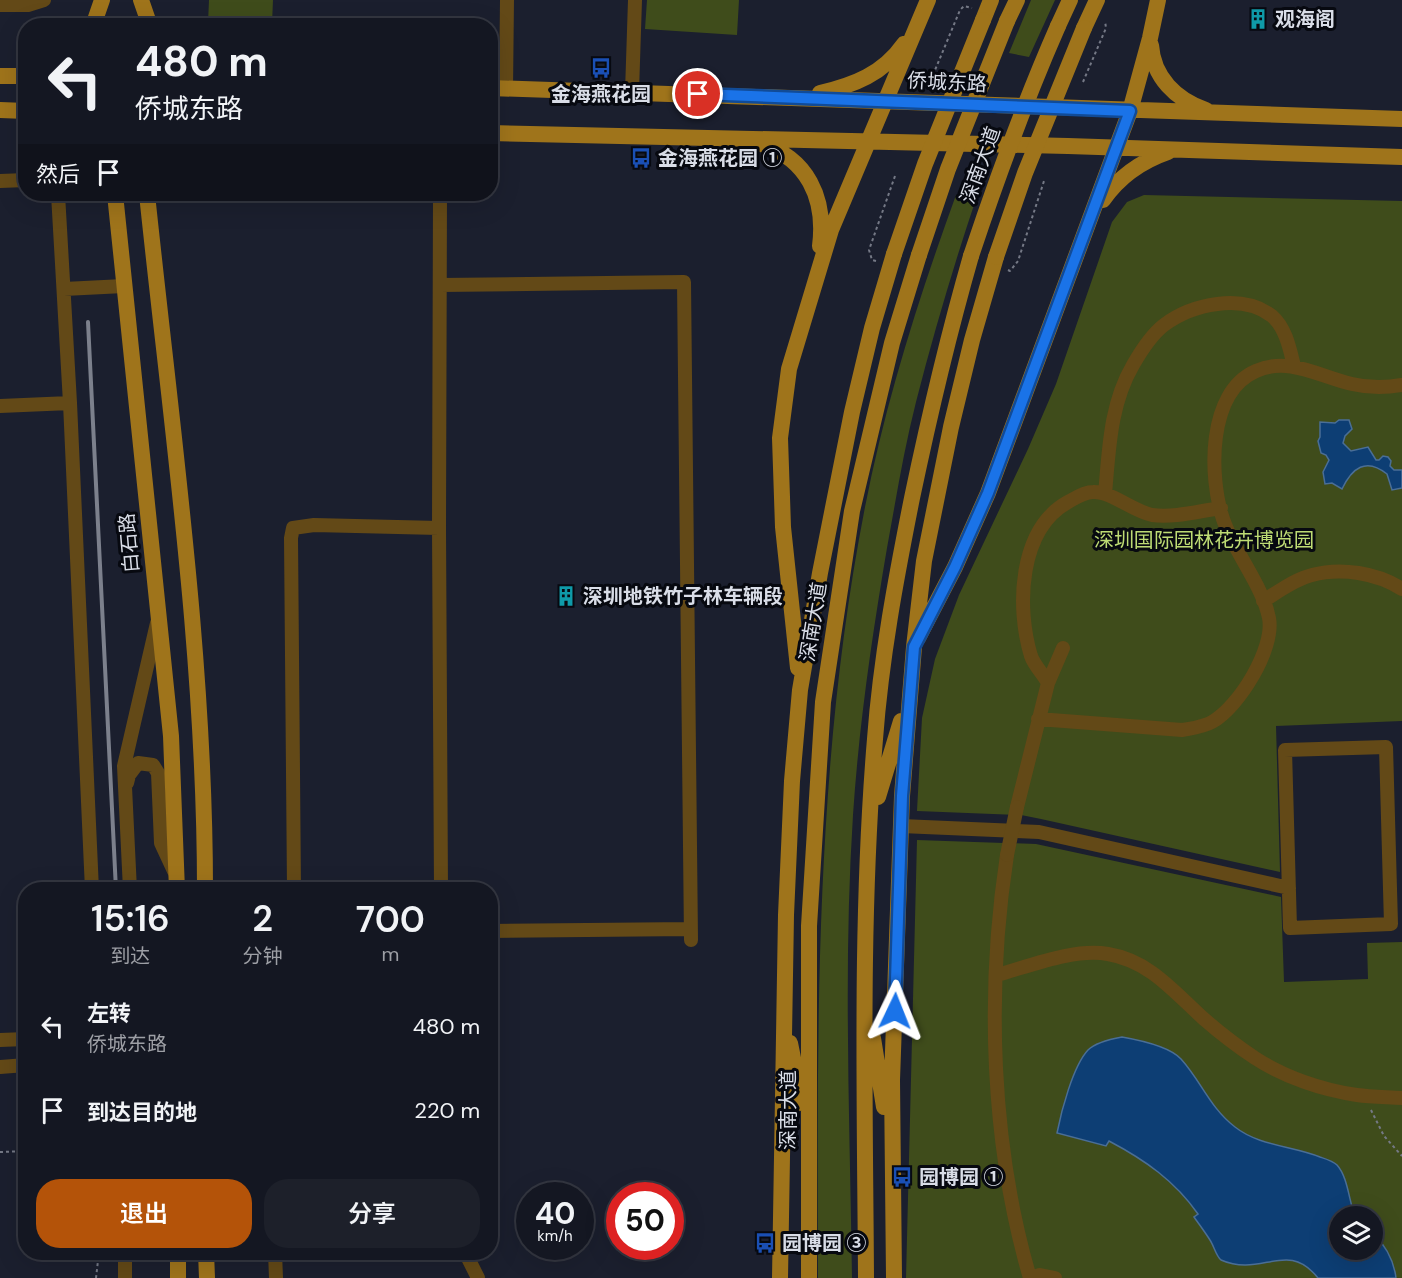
<!DOCTYPE html>
<html lang="zh">
<meta charset="utf-8">
<style>
:root{--surface:#141722;--page:#1d202a;--text:#f1f3f6;--muted:#9d9fa5;--line:#333640;--accent:#b45309}
body{margin:0;font-family:"DM Sans","Noto Sans SC",sans-serif;background:var(--page);color:var(--text);height:100vh;display:flex;flex-direction:column;font-size:22px;white-space:nowrap}
*{box-sizing:border-box;margin:0}
p{font-size:20px;color:var(--muted)}
.icon{flex:none;width:33px;height:33px;fill:none;stroke:currentColor;stroke-width:2;stroke-linecap:round;stroke-linejoin:round}
.map{position:relative;flex:1;overflow:hidden}
.sheet{position:absolute;left:18px;top:882px;width:480px;height:378px;display:flex;flex-direction:column;background:var(--surface);border-radius:24px;box-shadow:0 6px 24px #0002,0 0 0 2px var(--line)}
.sheet>*{flex:none}
.hud{position:absolute;left:18px;top:18px;width:480px;height:183px;border-radius:24px;box-shadow:0 6px 24px #0002,0 0 0 2px var(--line);background:#141722;color:var(--text);overflow:hidden}
.buttons{position:absolute;left:1329px;top:1206px;display:grid;gap:12px}
.buttons a{display:grid;place-items:center;width:54px;height:54px;border-radius:50%;background:var(--surface);box-shadow:0 6px 24px #0002,0 0 0 2px var(--line);font-size:30px}
.speed{position:absolute;left:516px;top:1182px;display:flex;gap:12px;font-size:30px;font-weight:700;text-align:center}
.speed>*{display:grid;place-content:center;width:78px;height:78px;border-radius:50%;background:var(--surface);box-shadow:0 6px 24px #0002,0 0 0 2px var(--line);line-height:1}
.speed small{font-size:15px;font-weight:400}
.speed .limit{border:9px solid #d22;background:#fff;color:#111}
.pin{position:absolute;display:grid;place-items:center;width:51px;height:51px;color:#fff;margin:-26px;border:3px solid #fff;border-radius:50%;box-shadow:0 2px 6px #0007}
.me{position:absolute;width:66px;margin:-33px;rotate:2deg;stroke-linejoin:round;filter:drop-shadow(0 0 4px #0008)}
.turn{display:flex;align-items:center;gap:21px;height:126px;padding:0 18px;font-size:27px}
.turn .icon{width:78px;height:78px;stroke-width:2.5}
.turn b{display:block;font-size:42px;line-height:51px}
.then{display:flex;align-items:center;height:57px;padding:0 18px;background:#0003;gap:12px;font-size:22px}
.eta{display:flex;justify-content:space-evenly;align-items:center;height:102px;text-align:center}
.eta b{font-size:36px;font-weight:600;line-height:42px}
.cta{display:flex;gap:12px;margin-top:auto;padding:12px 18px}
.cta a{flex:1;height:69px;border-radius:24px;background:var(--accent);color:#fff;font-size:24px;font-weight:600;line-height:69px;text-align:center}
.cta a+a{background:var(--page);color:var(--text)}
ul{padding:0;list-style:none}
li{display:flex;align-items:center;gap:18px;height:84px;padding:0 18px}
li div{flex:1}
li b{display:block;font-size:22px}
li em{font-style:normal}
.map>svg:first-child{display:block}
.green{fill:#3f4c1b;fill-rule:evenodd}
.water{fill:#0d3e74;stroke:#4a6e96;stroke-width:1.5}
.lines{fill:none;stroke-linecap:round;stroke-linejoin:round}
.path{stroke:#757986;stroke-width:2;stroke-dasharray:3 3;stroke-linecap:butt}
.minor{stroke:#634917;stroke-width:14}
.major{stroke:#9f741b;stroke-width:16}
.rail{stroke:#7c808c;stroke-width:4}
.minor-bridge{stroke:#634917;stroke-width:14}
.major-bridge{stroke:#9f741b;stroke-width:16}
.route-casing{stroke:#114b97;stroke-width:15}
.route{stroke:#1a73e8;stroke-width:10}
.labels{text-anchor:middle;stroke-width:6;stroke-linejoin:round;paint-order:stroke}
.poi-label{font-size:20px;font-weight:bold;fill:#d9dde7;stroke:#070910;text-anchor:start}
.street-label{font-size:20px;fill:#d9dde7;stroke:#070910}
.park-label{font-size:20px;fill:#bedc74;stroke:#070910}
</style>
<div class="map">
<svg width="1402" height="1278" viewBox="0 0 1402 1278">
<rect width="100%" height="100%" fill="#1b1f2e"/>
<path class="green" d="M209 0H273L272 24 208 23Z
M647 0H739L737 35 645 29Z
M1031 0H1055L1029 57 1009 53Z
M956 195 977 196C954 264 934 332 916 402 904 449 896 499 887 548 872 636 859 725 853 815 843 969 850 1124 852 1278H818C817 1020 815 762 865 507 886 400 919 297 956 195Z
M1144 195 1402 201V721L1276 726 1280 872 1041 819 1021 815 917 811 922 718 935 659 959 595 1028 449 1056 384 1112 222 1127 202Z
M917 840 1036 844 1281 897 1284 982 1368 979 1367 943 1402 942V1278H906ZM1340 1216H1372V1250H1340Z"/>
<path class="water" d="M1339 420H1349L1352 429 1345 436 1343 443 1351 451 1368 447 1376 460H1379L1383 456 1388 457 1391 461 1390 466 1394 470H1402V488L1392 490 1387 474C1366 457 1352 468 1342 489L1332 483 1325 484 1323 472 1329 460 1326 455 1321 453 1318 441 1320 437V422L1335 423Z
M1122 1037C1139 1040 1169 1046 1181 1059 1201 1081 1210 1108 1235 1127 1259 1146 1293 1146 1320 1157 1326 1159 1333 1161 1337 1165 1348 1177 1349 1202 1355 1216H1340V1250H1372L1373 1233C1385 1245 1394 1261 1396 1278H1318C1287 1239 1262 1278 1221 1260 1216 1256 1214 1246 1210 1240 1205 1232 1199 1224 1194 1217L1198 1214C1175 1181 1145 1160 1109 1141L1106 1146 1057 1133C1061 1112 1073 1066 1088 1050 1096 1042 1111 1039 1122 1037Z"/>
<g class="lines">
<path class="path" d="M933 75 960 10 964 6 972 8
M1083 82 1106 28 1105 21
M876 261 872 260 869 250 895 176
M1008 270 1010 271 1018 261 1044 181
M1371 1110 1384 1136 1402 1156
M0 1152 26 1151
M96 1278 99 1252"/>
<path class="minor" d="M0 5H28L44 0
M506 89 507 0
M632 92 635 0
M0 181 26 180
M58 194 70 403 92 890
M440 194 439 528 441 890
M440 285 684 282 691 940
M64 289 124 286
M0 406 70 403
M1105 494C1109 450 1110 404 1133 365 1141 351 1151 335 1164 325 1192 304 1242 293 1272 316 1286 328 1290 350 1294 366
M1263 601C1278 592 1295 579 1312 575 1341 567 1377 573 1402 589
M1048 683C1043 674 1034 665 1031 656 1016 607 1019 529 1068 502 1075 498 1084 492 1093 492 1111 491 1132 511 1152 515 1174 518 1199 511 1221 508
M1038 719 1182 730C1193 728 1203 727 1212 722 1239 707 1275 648 1269 618 1263 586 1234 552 1223 519 1209 477 1207 392 1256 371 1289 356 1320 377 1352 384 1369 388 1385 388 1402 385
M1386 747 1391 924 1290 928 1285 750Z
M127 783 129 775 138 763 153 765 158 773 161 843 174 871
M1017 807 1048 683 1063 648
M901 826 1039 832 1289 888
M1007 855C986 992 991 1145 1030 1278
M130 890 124 766 157 623
M294 890 291 538 293 528 314 525 439 528
M490 931 691 929
M997 975C1030 966 1074 948 1108 954 1150 961 1174 992 1204 1019 1220 1033 1237 1046 1255 1058 1284 1077 1322 1090 1357 1095 1371 1097 1387 1097 1402 1098
M0 1040 26 1039
M0 1067 26 1065
M275 1252 276 1278
M465 1252 478 1278
M125 1278V1252
M1031 1278 1040 1275 1055 1278"/>
<path class="major" d="M141 0 150 26
M983 20 991 0
M1007 21 1017 0
M93 26 102 0
M1058 26 1070 0
M1084 28 1097 0
M1151 45C1153 77 1176 100 1206 110
M0 76H26
M490 88C794 96 1098 110 1402 119
M820 93C854 85 883 74 904 44
M0 110 26 111
M490 133 1068 146 1402 157
M758 143C808 157 826 199 820 246
M115 194 171 736 177 890
M147 194C171 425 205 657 205 890
M1103 200C1119 177 1142 161 1168 152
M918 638 955 567 988 493 1130 111 1150 38 1158 0
M798 668 783 527 780 438 789 369 831 230 928 0
M878 797 901 721
M873 1038 884 1107
M790 1043 802 1103
M178 1252V1278
M206 1252 207 1278
M780 1278 786 915 792 781 800 690 820 573 852 412 872 328 894 254
M809 1278V926L823 702 852 511 892 343 919 255
M866 1278C865 1098 860 918 875 739 881 658 896 578 912 498 929 417 948 336 971 256
M894 1278 892 1080 902 796 914 647 924 561 951 427 972 340 996 257"/>
<path class="rail" d="M88 322 116 890"/>
<path class="minor-bridge" d="M1007 855 1017 807"/>
<path class="major-bridge" d="M894 254 925 164 983 20
M919 255 948 169 1007 21
M971 256C997 178 1025 101 1058 26
M996 257 1025 173 1084 28"/>
</g>
<g class="lines">
<g class="route-casing">
<path id="route" d="M698 94 1130 111 988 493 955 567 914 647 902 796 895 1011"/>
</g>
<use href="#route" class="route"/>
</g>
<defs>
<g id="building-bare" transform="scale(1.62)"><path d="M-4-6H4V6H1V3H-1V6H-4ZM-2.5-4.3h1.7v1.8h-1.7ZM.8-4.3h1.7v1.8H.8ZM-2.5-1h1.7V.8h-1.7ZM.8-1h1.7V.8H.8Z" fill="#0f9aa8" stroke="#070910" stroke-width="2.5" paint-order="stroke"/></g>
<g id="bus-bare" transform="scale(1.62)"><path d="M-5-6H5V4H4V6H2V4H-2V6H-4V4H-5ZM-3.5-4V0h7V-4ZM-3.5 1.2v1.5H-2V1.2ZM2 1.2v1.5H3.5V1.2Z" fill="#1a4fb4" stroke="#070910" stroke-width="2.5" paint-order="stroke"/></g>
</defs>
<g fill-rule="evenodd">
<use href="#building-bare" x="1258" y="19"/>
<use href="#bus-bare" x="601" y="68"/>
<use href="#bus-bare" x="641" y="158"/>
<use href="#building-bare" x="566" y="596"/>
<use href="#bus-bare" x="902" y="1177"/>
<use href="#bus-bare" x="765" y="1243"/>
</g>
<g class="labels">
<g class="poi-label">
<text x="1275" y="26">观海阁</text>
<text x="601" y="101" text-anchor="middle">金海燕花园</text>
<text x="658" y="165">金海燕花园 ①</text>
<text x="583" y="603">深圳地铁竹子林车辆段</text>
<text x="919" y="1184">园博园 ①</text>
<text x="782" y="1250">园博园 ③</text>
</g>
<g class="street-label">
<text transform="translate(947 82) rotate(3)" y="7">侨城东路</text>
<text transform="translate(980 165) rotate(-70)" y="7">深南大道</text>
<text transform="translate(129 543) rotate(-95)" y="7">白石路</text>
<text transform="translate(813 622) rotate(-81)" y="7">深南大道</text>
<text transform="translate(788 1110) rotate(-90)" y="7">深南大道</text>
</g>
<g class="park-label">
<text x="1204" y="547">深圳国际园林花卉博览园</text>
</g>
</g>
</svg>
<div class="buttons">
<a><svg class="icon" aria-label="layers" viewBox="0 0 24 24"><path d="M12 4l9 5-9 5-9-5zM3 14l9 5 9-5"/></svg></a>
</div>
<div class="speed"><div>40<small>km/h</small></div><div class="limit">50</div></div>
<div class="pin" style="left:698px;top:94px;background:#d93025"><svg class="icon" aria-label="arrive" viewBox="0 0 24 24"><path d="M6 21V4h12l-3 4 3 4H6"/></svg></div>
<svg class="me" style="left:895px;top:1011px" viewBox="-20 -20 40 40"><path d="M0-17L14 15 0 8-14 15z" fill="#1a73e8" stroke="#fff" stroke-width="4"/></svg>
<div class="hud">
<div class="turn"><svg class="icon" aria-label="left" viewBox="0 0 24 24"><path d="M17 20v-9H6M10 6l-5 5 5 5"/></svg><div><b>480 m</b>侨城东路</div></div>
<div class="then">然后<svg class="icon" aria-label="arrive" viewBox="0 0 24 24"><path d="M6 21V4h12l-3 4 3 4H6"/></svg></div>
</div>
<section class="sheet">
<div class="eta">
<div><b>15:16</b><p>到达</p></div>
<div><b>2</b><p>分钟</p></div>
<div><b>700</b><p>m</p></div>
</div>
<ul>
<li><svg class="icon" aria-label="left" viewBox="0 0 24 24"><path d="M17 20v-9H6M10 6l-5 5 5 5"/></svg><div><b>左转</b><p>侨城东路</p></div><em>480 m</em></li>
<li><svg class="icon" aria-label="arrive" viewBox="0 0 24 24"><path d="M6 21V4h12l-3 4 3 4H6"/></svg><div><b>到达目的地</b></div><em>220 m</em></li>
</ul>
<div class="cta"><a>退出</a><a>分享</a></div>
</section>
</div>
